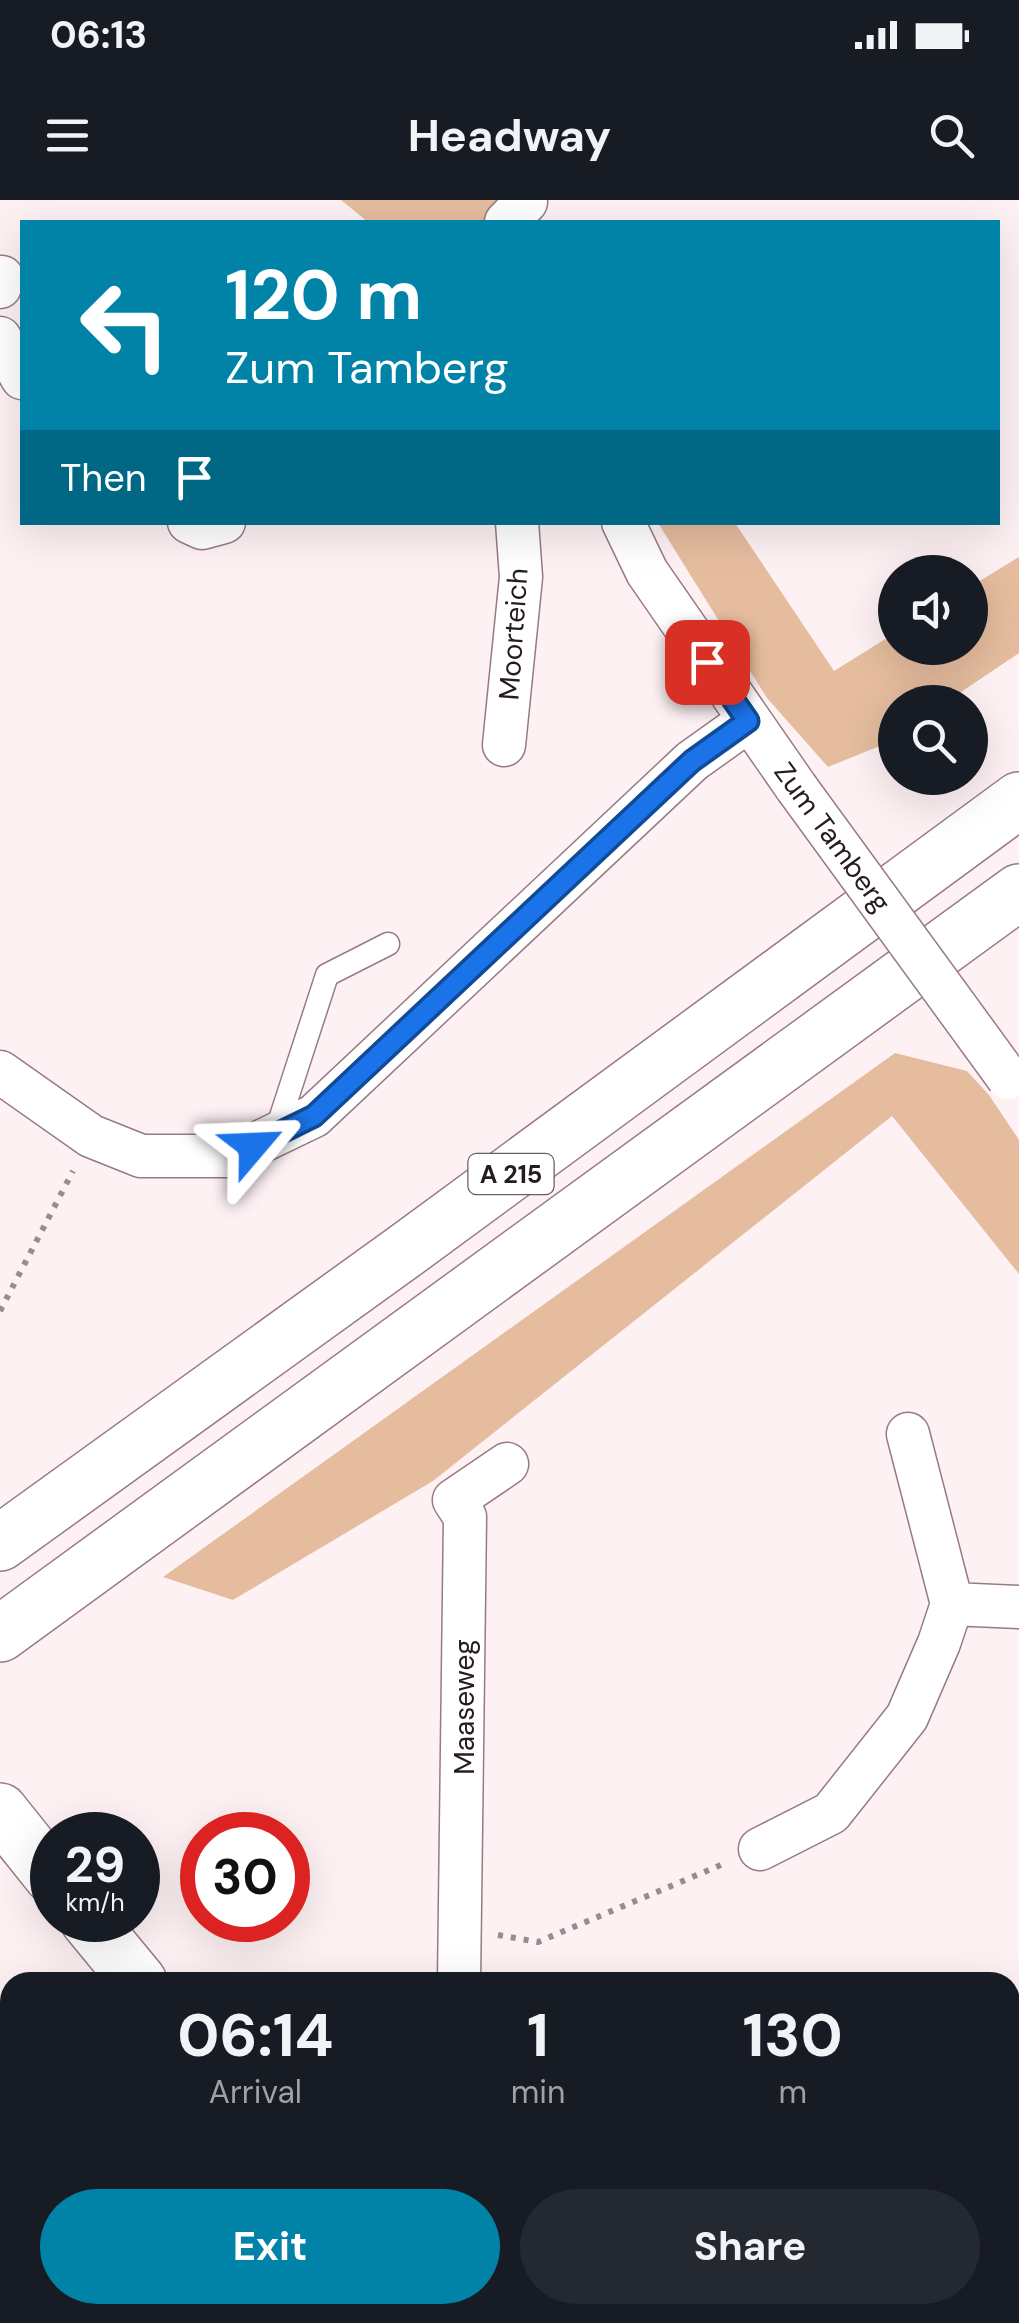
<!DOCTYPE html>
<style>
:root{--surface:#171b24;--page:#242831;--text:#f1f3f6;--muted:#9ea1a6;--accent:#0083a7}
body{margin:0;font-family:"DM Sans",sans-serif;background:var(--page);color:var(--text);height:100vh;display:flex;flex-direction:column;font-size:38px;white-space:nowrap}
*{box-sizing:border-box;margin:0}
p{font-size:32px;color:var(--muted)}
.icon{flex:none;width:55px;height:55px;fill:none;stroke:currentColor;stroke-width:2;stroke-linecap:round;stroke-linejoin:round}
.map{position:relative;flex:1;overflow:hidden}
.drawer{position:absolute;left:0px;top:1772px;width:1020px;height:352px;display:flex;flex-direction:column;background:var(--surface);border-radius:30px 30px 0 0;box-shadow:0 10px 40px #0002}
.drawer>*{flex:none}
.hud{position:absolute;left:20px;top:20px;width:980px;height:305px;border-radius:0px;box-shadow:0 10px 40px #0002;background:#0083a7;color:#fff;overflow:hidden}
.controls{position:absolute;left:878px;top:355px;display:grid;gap:20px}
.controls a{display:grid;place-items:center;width:110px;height:110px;border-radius:50%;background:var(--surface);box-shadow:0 10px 40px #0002;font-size:50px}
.speed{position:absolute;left:30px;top:1612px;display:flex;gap:20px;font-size:50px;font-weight:700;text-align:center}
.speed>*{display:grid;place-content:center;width:130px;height:130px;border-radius:50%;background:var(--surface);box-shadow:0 10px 40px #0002;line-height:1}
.speed small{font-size:25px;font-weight:400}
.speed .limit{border:15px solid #d22;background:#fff;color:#111}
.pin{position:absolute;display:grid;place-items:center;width:85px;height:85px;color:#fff;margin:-42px;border-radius:20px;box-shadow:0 5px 15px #0006}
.me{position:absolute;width:110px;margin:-55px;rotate:64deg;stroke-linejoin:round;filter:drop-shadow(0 0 8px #0008)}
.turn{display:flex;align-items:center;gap:35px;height:210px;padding:0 40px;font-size:45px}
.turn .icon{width:130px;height:130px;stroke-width:2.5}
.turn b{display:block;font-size:70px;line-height:85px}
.then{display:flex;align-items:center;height:95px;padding:0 40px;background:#0003;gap:20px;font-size:38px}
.eta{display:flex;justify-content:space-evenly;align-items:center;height:170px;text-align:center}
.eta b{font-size:60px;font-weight:700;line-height:70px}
.button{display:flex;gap:20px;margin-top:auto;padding:20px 40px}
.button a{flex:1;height:115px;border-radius:60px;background:var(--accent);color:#fff;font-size:40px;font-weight:700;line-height:115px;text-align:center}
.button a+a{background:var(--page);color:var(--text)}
.status{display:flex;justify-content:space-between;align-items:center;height:70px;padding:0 50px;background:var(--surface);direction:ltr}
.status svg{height:28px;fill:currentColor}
header{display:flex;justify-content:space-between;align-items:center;height:130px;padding:0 40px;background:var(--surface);font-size:45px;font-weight:700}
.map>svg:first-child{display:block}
.built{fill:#f2e1e5}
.green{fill:#e5bc9e}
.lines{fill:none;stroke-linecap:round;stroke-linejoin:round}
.service-casing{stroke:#987b82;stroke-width:25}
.minor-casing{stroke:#987b82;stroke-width:45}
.tertiary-casing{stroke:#987b82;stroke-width:58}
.motorway-casing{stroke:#987b82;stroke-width:58}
.path{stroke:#988c8f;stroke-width:6;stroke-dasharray:5 8;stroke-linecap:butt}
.service{stroke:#fff;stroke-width:22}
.minor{stroke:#fff;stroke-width:42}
.tertiary{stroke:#fff;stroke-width:55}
.motorway{stroke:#fff;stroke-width:55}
.minor-bridge-casing{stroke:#987b82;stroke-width:45;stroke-linecap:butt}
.minor-bridge{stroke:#fff;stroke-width:42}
.route-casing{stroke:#114b97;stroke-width:25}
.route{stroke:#1a73e8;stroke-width:18}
.labels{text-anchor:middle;stroke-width:8;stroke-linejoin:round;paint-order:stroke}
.shield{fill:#fff;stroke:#675f62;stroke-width:2.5}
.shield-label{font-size:25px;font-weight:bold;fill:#261b1e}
.street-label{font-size:28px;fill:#261b1e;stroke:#fff}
</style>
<div class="status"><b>06:13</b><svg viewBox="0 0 49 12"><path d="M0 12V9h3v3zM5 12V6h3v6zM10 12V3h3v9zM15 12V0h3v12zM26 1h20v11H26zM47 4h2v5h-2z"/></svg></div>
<header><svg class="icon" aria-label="menu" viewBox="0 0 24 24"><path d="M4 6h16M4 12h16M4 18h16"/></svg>Headway<svg class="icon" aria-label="search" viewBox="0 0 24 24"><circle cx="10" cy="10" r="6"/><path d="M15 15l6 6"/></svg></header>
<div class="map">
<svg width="1019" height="2123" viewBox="0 0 1019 2123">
<rect width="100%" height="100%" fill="#fef1f4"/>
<path class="built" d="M204 2115H372L379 2123H195Z"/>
<path class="green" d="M341 0H526L506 22H368Z
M658 323H735L834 471 895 433V448H970V387L1019 357V453L946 502H895V536L882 545 828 567 767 498Z
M895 853 967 871 989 895 1019 940V1074L892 916 433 1281 233 1400 163 1377Z"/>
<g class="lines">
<g class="service-casing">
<path id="service" d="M275 935 327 775 388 744
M314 2115 319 2123"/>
</g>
<g class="minor-casing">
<path id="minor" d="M506 22 526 2
M0 87 2 77
M0 138 22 178
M189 322 202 328 224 322
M623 322 647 372 796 587
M504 545 521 377 517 322
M0 872 91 936 141 956H231L314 916 692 561 748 521
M952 1404 1019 1407
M760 1649 831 1613 907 1517 939 1443 952 1404 908 1234
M459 1782 465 1317 454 1300 507 1264
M1010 1883 1019 1874
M178 2123 187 2115
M702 2123 713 2115"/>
</g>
<g class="tertiary-casing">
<path id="tertiary" d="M0 1611 52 1676
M88 1720 139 1782
M408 2115 415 2123"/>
</g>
<g class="motorway-casing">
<path id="motorway" d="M0 1343 405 1051 1019 600
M0 1434 1019 692"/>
</g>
<path class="path" d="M0 1111 73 971
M498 1735 538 1742 728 1662"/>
<use href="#service" class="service"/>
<use href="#minor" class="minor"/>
<use href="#tertiary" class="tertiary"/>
<use href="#motorway" class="motorway"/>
<g class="minor-bridge-casing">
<path id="minor-bridge" d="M796 587 1008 878"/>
</g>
<use href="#minor-bridge" class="minor-bridge"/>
</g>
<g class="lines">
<g class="route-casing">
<path id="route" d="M253 946 314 916 692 561 748 521 707 462"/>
</g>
<use href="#route" class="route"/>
</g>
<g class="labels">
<rect class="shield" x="468.5" y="954" width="85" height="40" rx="8"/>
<g class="shield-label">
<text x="511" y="983">A 215</text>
</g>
<g class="street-label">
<text transform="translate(513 434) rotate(-86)" y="10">Moorteich</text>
<text transform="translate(833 637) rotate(54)" y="10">Zum Tamberg</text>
<text transform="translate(464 1507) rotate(-90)" y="10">Maaseweg</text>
</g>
</g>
</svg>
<div class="controls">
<a><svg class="icon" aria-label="sound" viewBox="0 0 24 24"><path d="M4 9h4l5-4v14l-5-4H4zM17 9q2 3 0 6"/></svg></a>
<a><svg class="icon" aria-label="search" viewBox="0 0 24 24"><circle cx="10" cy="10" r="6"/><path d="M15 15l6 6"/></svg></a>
</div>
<div class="speed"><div>29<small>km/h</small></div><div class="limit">30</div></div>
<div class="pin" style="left:707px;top:462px;background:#d93025"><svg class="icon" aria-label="arrive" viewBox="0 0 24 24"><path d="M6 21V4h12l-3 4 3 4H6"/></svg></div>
<svg class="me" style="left:253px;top:946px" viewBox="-20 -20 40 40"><path d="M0-17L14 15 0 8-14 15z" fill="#1a73e8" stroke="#fff" stroke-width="4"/></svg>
<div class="hud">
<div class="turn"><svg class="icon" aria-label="left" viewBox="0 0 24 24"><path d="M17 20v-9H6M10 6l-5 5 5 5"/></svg><div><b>120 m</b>Zum Tamberg</div></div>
<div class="then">Then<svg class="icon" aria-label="arrive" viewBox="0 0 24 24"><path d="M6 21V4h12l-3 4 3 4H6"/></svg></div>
</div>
<section class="drawer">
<div class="eta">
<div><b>06:14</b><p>Arrival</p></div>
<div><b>1</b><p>min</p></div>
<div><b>130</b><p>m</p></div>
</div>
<div class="button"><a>Exit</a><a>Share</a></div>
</section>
</div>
